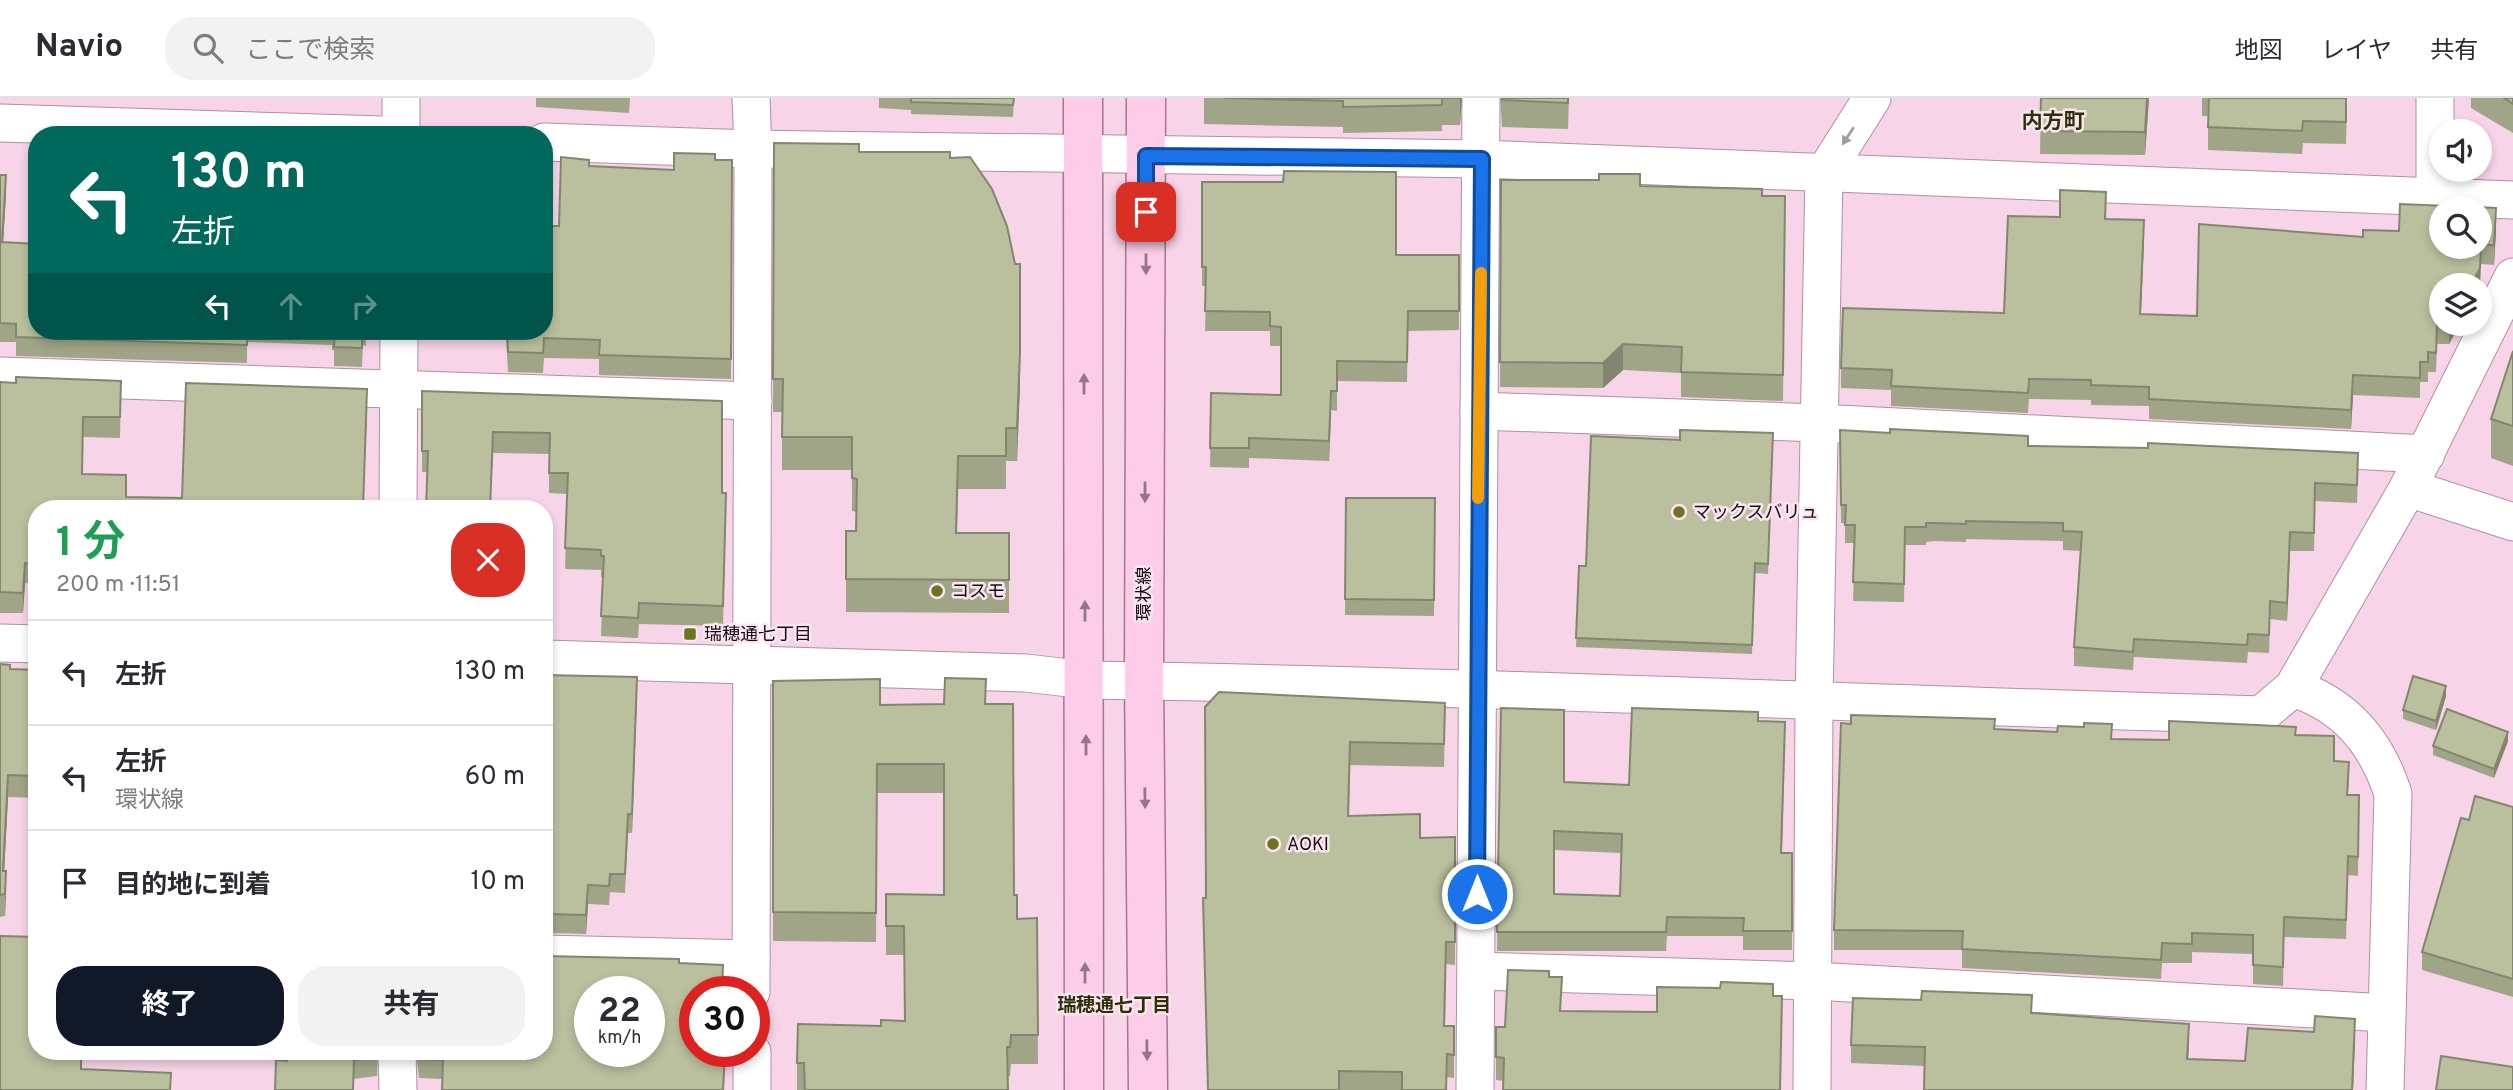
<!DOCTYPE html>
<html lang="ja">
<head>
<meta charset="utf-8">
<style>
  :root { --surface:#fff; --page:#f2f2f3; --text:#2b2b33; --muted:#7c7c81; --line:#e1e1e2; --accent:#111827 }
  body { margin:0; font-family:Overpass,"Noto Sans JP",sans-serif; background:var(--page); color:var(--text); height:100vh; display:flex; flex-direction:column; font-size:26px; white-space:nowrap }
  * { box-sizing:border-box; margin:0 }
  p { font-size:23px; color:var(--muted) }
  .icon { flex:none; width:38px; height:38px; fill:none; stroke:currentColor; stroke-width:2; stroke-linecap:round; stroke-linejoin:round }
  .map { position:relative; flex:1; overflow:hidden }
  .side { position:absolute; left:28px; top:402px; width:525px; height:560px; display:flex; flex-direction:column; background:var(--surface); border-radius:28px; box-shadow:0 4px 10px #0003 }
  .side>* { flex:none }
  .banner { position:absolute; left:28px; top:28px; width:525px; height:214px; border-radius:28px; box-shadow:0 4px 10px #0003; background:#00695c; color:#fff; overflow:hidden }
  .controls { position:absolute; left:2429px; top:21px; display:grid; gap:14px }
  .controls a { display:grid; place-items:center; width:63px; height:63px; border-radius:50%; background:var(--surface); box-shadow:0 4px 10px #0003; font-size:35px }
  .speed { position:absolute; left:574px; top:878px; display:flex; gap:14px; font-size:35px; font-weight:700; text-align:center }
  .speed>* { display:grid; place-content:center; width:91px; height:91px; border-radius:50%; background:var(--surface); box-shadow:0 4px 10px #0003; line-height:1 }
  .speed small { font-size:18px; font-weight:400 }
  .speed .limit { border:10px solid #d22; background:#fff; color:#111 }
  .pin { position:absolute; display:grid; place-items:center; width:60px; height:60px; color:#fff; margin:-30px; border-radius:14px; box-shadow:0 4px 10px #0006 }
  .me { position:absolute; width:77px; margin:-38px; rotate:0deg; stroke-linejoin:round; filter:drop-shadow(0 0 5px #0008) }
  .turn { display:flex; align-items:center; gap:24px; height:147px; padding:0 28px; font-size:32px }
  .turn .icon { width:91px; height:91px; stroke-width:2.5 }
  .turn b { display:block; font-size:49px; line-height:60px }
  .lanes { display:flex; align-items:center; height:66px; padding:0 28px; background:#0003; justify-content:center; gap:35px; direction:ltr }
  .lanes .off { opacity:.35 }
  .round { display:grid; place-items:center; flex:none; width:74px; height:74px; border-radius:28px; background:var(--page) }
  .headline { display:flex; align-items:center; justify-content:space-between; height:119px; padding:0 28px }
  h1 { font-size:42px; font-weight:700; line-height:52px; color:#1e9e55 }
  .action { display:flex; gap:14px; margin-top:auto; padding:14px 28px }
  .action a { flex:1; height:80px; border-radius:28px; background:var(--accent); color:#fff; font-size:28px; font-weight:700; line-height:80px; text-align:center }
  .action a+a { background:var(--page); color:var(--text) }
  ul { padding:0; list-style:none }
  li { display:flex; align-items:center; gap:21px; height:105px; padding:0 28px; border-top:2px solid var(--line) }
  li div { flex:1 }
  li b { display:block; font-size:26px }
  li em { font-style:normal }
  header { display:flex; align-items:center; gap:42px; box-sizing:border-box; height:98px; padding:0 35px; background:var(--surface); border-bottom:2px solid var(--line) }
  header strong { font-size:33px }
  nav { display:flex; gap:38px; margin-inline-start:auto; font-size:24px }
  .search { width:490px; height:63px; background:var(--page); display:flex; align-items:center; gap:18px; box-sizing:border-box; padding:0 24px; border-radius:28px; color:var(--muted); font-size:26px }
  .map>svg:first-child { display:block }
</style>
</head>
<body>
<header>
<strong>Navio</strong>
<div class="search"><svg class="icon" aria-label="search" viewBox="0 0 24 24"><circle cx="10" cy="10" r="6"/><path d="M15 15l6 6"/></svg>ここで検索</div>
<nav><a>地図</a><a>レイヤ</a><a>共有</a></nav>
</header>
<div class="map">
<svg width="2513" height="992" viewBox="0 0 2513 992">
  <rect width="100%" height="100%" fill="#f7d4e7"/>
  <g fill="none" stroke-linecap="round" stroke-linejoin="round">
    <defs>
      <g id="minor">
        <polyline points="401,0 401,37"/>
        <polyline points="751,0 753,51 751,894"/>
        <polyline points="2435,0 2435,101"/>
        <polyline points="0,25 383,37"/>
        <polyline points="544,44 753,51 1481,61 2513,102"/>
        <polyline points="0,278 753,303"/>
        <polyline points="1479,313 1819,325 2426,356"/>
        <polyline points="2408,390 2513,424"/>
        <polyline points="398,411 399,233"/>
        <polyline points="0,545 37,546"/>
        <path d="M544,561l482,14 60,7c392,6 783,24 1175,35l32,-27 115,-200 105,-211"/>
        <path d="M2293,590c52,17 83,53 100,106l-8,296"/>
        <polyline points="544,856 751,861"/>
        <polyline points="1477,873 1813,883 2387,915"/>
        <polyline points="397,954 398,992"/>
        <polyline points="752,954 752,992"/>
        <polyline points="1475,992 1481,0"/>
        <polyline points="1812,992 1814,604 1824,76 1872,0"/>
      </g>
      <g id="major">
        <polyline points="1083,0 1084,992"/>
        <polyline points="1146,0 1144,582 1148,992"/>
      </g>
    </defs>
    <!-- minor casing -->
    <use href="#minor" stroke="#b090a2" stroke-width="39"/>
    <!-- major casing -->
    <use href="#major" stroke="#ab7293" stroke-width="41"/>
    <!-- minor -->
    <use href="#minor" stroke="#fff" stroke-width="37"/>
    <!-- major -->
    <use href="#major" stroke="#fdcce9" stroke-width="38"/>
  </g>
  <!-- wall -->
  <g fill="#a0a588" fill-rule="evenodd">
    <polygon points="536,0 630,0 629,15 536,9"/>
    <polygon points="879,0 1014,0 1013,19 911,16 911,12 879,10"/>
    <polygon points="1204,0 1462,0 1460,27 1442,27 1442,33 1343,35 1343,29 1204,26"/>
    <polygon points="1500,0 1569,0 1568,31 1502,29"/>
    <polygon points="2041,0 2149,0 2145,57 2040,56"/>
    <polygon points="2202,0 2347,0 2346,46 2303,45 2302,56 2208,52 2208,18 2202,18"/>
    <polygon points="2471,0 2513,0 2513,35 2471,10"/>
    <polygon points="774,45 859,54 950,60 1020,287 1017,363 1006,363 1006,391 958,391 957,435 1009,435 1009,515 846,514 846,433 856,433 857,414 852,413 852,372 782,372 782,314 773,314"/>
    <polygon points="715,62 732,62 731,281 599,277 599,261 544,260 543,275 508,274 506,238 478,237 478,233 544,233 559,128 589,68 674,72"/>
    <polygon points="0,77 6,96 3,144 37,233 366,233 366,248 363,247 362,269 334,268 334,252 332,252 332,247 247,244 247,265 16,258 16,244 0,244"/>
    <polygon points="1501,82 1640,88 1762,98 1785,98 1783,303 1681,299 1681,275 1623,272 1603,290 1500,289"/>
    <polygon points="1202,84 1396,157 1459,157 1459,232 1408,233 1407,284 1337,283 1337,313 1331,312 1329,363 1249,360 1249,370 1210,369 1211,295 1281,297 1281,248 1270,248 1270,233 1205,233 1206,188 1202,188"/>
    <polygon points="2106,121 2144,142 2141,216 2197,218 2363,139 2399,133 2496,130 2494,167 2481,166 2441,226 2460,226 2449,246 2437,246 2436,274 2428,274 2428,284 2420,284 2420,300 2353,297 2351,331 2149,321 2149,308 2091,307 2091,302 2029,301 2028,315 1891,308 1891,292 1841,290 1841,270 2004,215"/>
    <polygon points="2513,253 2513,368 2491,360 2491,321"/>
    <polygon points="121,283 120,340 83,339 82,376 126,399 182,400 367,311 363,411 37,411 37,486 25,485 23,515 0,515 0,284 16,285"/>
    <polygon points="422,293 722,303 722,395 726,416 723,528 639,526 638,540 601,538 603,479 601,479 601,472 565,471 567,396 549,395 549,356 493,355 428,374 422,374"/>
    <polygon points="1840,332 2358,374 2357,405 2315,403 2314,453 2290,453 2287,523 2270,521 2269,555 2248,554 2247,565 2134,559 2133,572 2074,568 2074,549 2081,453 2063,452 2063,443 1966,441 1966,444 1934,443 1926,444 1926,447 1905,447 1904,504 1853,503 1855,445 1845,445 1845,425 1841,425"/>
    <polygon points="1773,335 1768,476 1755,475 1752,556 1576,549 1579,468 1586,468 1680,342"/>
    <polygon points="1346,400 1435,400 1434,518 1345,517"/>
    <polygon points="0,566 10,571 37,572 37,700 8,699 4,773 6,795 5,818 0,819"/>
    <polygon points="544,577 637,597 632,735 628,735 625,795 610,794 609,807 588,806 586,836 550,835 550,798 544,798"/>
    <polygon points="773,583 880,607 986,606 1017,821 1037,820 1038,966 1011,966 1010,978 1008,978 1008,992 797,992 797,965 881,928 905,923 904,857 886,857 886,796 944,797 944,695 877,695 876,844 773,843"/>
    <polygon points="1219,594 1445,627 1444,669 1350,667 1349,718 1420,740 1455,739 1455,867 1446,866 1445,928 1454,928 1454,980 1447,979 1446,992 1208,992 1203,800 1206,800"/>
    <polygon points="2446,598 2436,632 2403,621 2403,612"/>
    <path d="M1501,610l63,74 65,3 129,-64 27,20 -3,112h10v97h-49v-14h-76l-1,15h-169zM1554,752l67,3 -1,43 -66,-2z"/>
    <polygon points="1851,626 1995,631 2112,641 2169,642 2296,637 2334,663 2349,683 2348,697 2359,697 2358,778 2348,777 2346,841 2284,839 2283,888 2253,886 2253,856 2192,854 2192,865 2162,865 2161,881 1962,870 1962,852 1834,852 1834,832"/>
    <polygon points="2508,643 2494,680 2433,657 2433,648"/>
    <polygon points="2513,709 2513,899 2422,872 2422,854 2469,722"/>
    <path d="M544,858l135,3v4l44,2v27h-28v60h30l-1,38h-282v-11l-23,-1 -3,-26h128zM590,894h59v60h-59z"/>
    <polygon points="1549,879 1561,913 1657,914 1773,898 1503,983 1496,982 1496,929 1505,929"/>
    <polygon points="1921,902 2032,915 2189,945 2188,961 2245,963 2355,940 2353,992 1925,968 1851,965 1851,947"/>
    <polygon points="378,954 377,978 354,981 287,963"/>
  </g>
  <!-- shaded-wall -->
  <g fill="#82866f">
    <polygon points="1460,0 1462,0 1460,27"/>
    <polygon points="2147,0 2149,0 2145,57 2145,34"/>
    <polygon points="6,77 6,96 2,163 2,144"/>
    <polygon points="2496,110 2496,130 2494,167 2494,147"/>
    <polygon points="2144,122 2144,142 2140,236 2140,216"/>
    <polygon points="2481,147 2481,166 2480,190 2480,187 2471,187"/>
    <polygon points="1020,166 1020,287 1017,363 1017,330"/>
    <polygon points="2450,226 2460,226 2449,246 2449,227"/>
    <polygon points="1623,246 1623,272 1603,290 1603,265"/>
    <polygon points="2353,277 2353,297 2351,331 2351,312"/>
    <polygon points="367,291 367,311 363,411"/>
    <polygon points="1331,293 1331,312 1329,363 1329,343"/>
    <polygon points="493,334 493,355 490,411"/>
    <polygon points="2290,434 2290,453 2287,523 2287,505"/>
    <polygon points="25,465 25,485 23,515 23,495"/>
    <polygon points="637,579 637,597 632,735 632,716"/>
    <polygon points="2446,588 2446,598 2436,632 2436,623"/>
    <polygon points="2508,634 2508,643 2494,680 2494,671"/>
    <polygon points="8,677 8,699 3,794 3,773"/>
    <polygon points="6,773 6,795 5,818 5,796"/>
    <polygon points="588,787 588,806 586,836 586,817"/>
    <polygon points="2355,921 2355,940 2353,992 2352,992"/>
    <polygon points="2189,926 2189,945 2187,979 2187,961"/>
  </g>
  <!-- building -->
  <g fill="#bac09e" stroke="#82866f" stroke-width="2" fill-rule="evenodd">
    <polygon points="911,0 1014,0 1013,7 911,4"/>
    <polygon points="1224,0 1460,0 1442,0 1442,7 1343,9 1343,3"/>
    <polygon points="1502,0 1568,0 1568,5 1502,2"/>
    <polygon points="2041,0 2147,0 2145,34 2040,33"/>
    <polygon points="2209,0 2346,0 2346,24 2303,23 2302,33 2208,29"/>
    <polygon points="2504,0 2513,0 2513,6"/>
    <polygon points="65,35 94,37 65,37"/>
    <polygon points="774,45 859,46 859,54 950,54 950,60 970,59 992,91 1007,128 1015,166 1020,166 1020,254 1017,330 1006,330 1006,358 958,358 956,435 1009,435 1009,482 846,481 846,433 856,433 857,381 852,380 852,339 782,339 783,281 773,281"/>
    <polygon points="674,55 715,56 715,62 732,62 731,261 599,257 600,242 544,240 543,255 508,254 507,233 544,233 544,128 559,128 561,59 589,62 589,68 674,72"/>
    <polygon points="1284,73 1396,74 1396,157 1459,157 1459,213 1408,213 1407,264 1337,263 1337,293 1331,293 1329,343 1249,340 1249,350 1210,350 1211,295 1281,297 1281,229 1270,228 1270,214 1205,213 1206,169 1202,169 1202,84 1283,84"/>
    <polygon points="1599,76 1640,76 1640,88 1762,91 1762,98 1785,98 1783,277 1681,274 1682,249 1623,246 1603,265 1500,264 1501,82 1599,82"/>
    <polygon points="0,77 6,77 2,144 37,146 37,233 247,233 247,247 16,239 16,226 0,225"/>
    <path d="M2060,92l46,2 -1,27 39,1 -4,94 57,2 2,-92 164,13v-7l36,1 1,-27 96,4 -2,37h-13l-1,23 -9,17h-30v39h9l-1,1 -12,-1 -1,29 -8,-1v10h-8v16l-67,-3 -2,35 -202,-11v-12l-58,-2v-5l-62,-1 -1,14 -137,-7 1,-16 -51,-2 2,-60 161,5 4,-97 52,1zM2441,110h39v39h-39z"/>
    <polygon points="332,233 362,233 362,250 334,249 335,234"/>
    <polygon points="2513,253 2513,328 2491,321"/>
    <polygon points="16,279 121,283 120,319 83,319 82,376 126,377 126,399 182,400 186,285 367,291 363,411 37,411 37,466 25,465 23,495 0,494 0,284 16,285"/>
    <polygon points="422,293 722,303 722,395 726,395 723,508 639,505 638,520 601,518 604,458 601,458 601,452 565,450 568,375 549,375 550,335 493,334 490,411 426,411 428,353 422,353"/>
    <polygon points="1890,331 2028,338 2028,348 2148,350 2148,345 2358,355 2357,387 2315,385 2314,435 2290,434 2287,505 2270,503 2269,537 2248,536 2247,547 2134,541 2133,554 2074,549 2082,434 2063,433 2063,425 1966,423 1966,426 1934,425 1926,425 1926,429 1905,429 1904,486 1853,484 1855,427 1845,427 1846,407 1841,407 1840,332 1890,335"/>
    <polygon points="1680,332 1773,335 1768,466 1755,465 1752,547 1576,540 1579,468 1586,468 1591,338 1680,342"/>
    <polygon points="1346,400 1435,400 1434,502 1345,501"/>
    <polygon points="0,566 10,567 10,571 37,572 37,678 8,677 3,773 6,773 5,796 0,797"/>
    <polygon points="544,577 637,579 632,716 628,716 625,776 610,776 609,788 588,787 586,817 550,816 550,779 544,779"/>
    <polygon points="2413,578 2446,588 2436,623 2403,612"/>
    <polygon points="945,580 986,581 985,606 1013,606 1014,797 1017,797 1017,821 1037,820 1038,937 1011,937 1010,949 1007,949 1008,992 805,992 804,965 797,965 798,926 881,928 881,922 905,923 904,828 886,828 886,796 944,797 944,666 877,666 876,815 773,814 773,583 880,581 880,607 944,606"/>
    <polygon points="1219,594 1445,605 1444,646 1350,644 1348,718 1420,716 1420,740 1455,739 1455,844 1446,844 1444,928 1454,928 1454,957 1447,956 1446,992 1402,992 1402,974 1339,973 1339,992 1208,992 1203,800 1206,800 1205,609"/>
    <path d="M1501,610l63,2v72l65,3 3,-77 126,4v9l27,1 -4,131h11v78h-49l1,-13 -77,-1 -1,15h-169zM1554,733l68,3 -2,62 -66,-2z"/>
    <polygon points="2447,611 2508,634 2494,671 2433,648"/>
    <polygon points="1851,617 1995,621 1994,631 2057,634 2058,628 2084,629 2084,625 2112,626 2111,641 2169,642 2169,623 2296,629 2295,637 2334,638 2334,663 2349,664 2347,697 2359,697 2358,759 2348,758 2346,822 2284,819 2283,869 2253,867 2253,837 2192,835 2192,846 2162,845 2161,862 1962,851 1963,833 1834,832 1841,625 1851,626"/>
    <polygon points="2475,698 2513,709 2513,881 2422,854 2461,720 2469,722"/>
    <polygon points="0,838 37,839 37,954 81,954 81,971 171,975 170,992 0,992"/>
    <path d="M544,858l135,3v4l44,2 -1,27h-27v60h30l-2,38h-281l1,-30 -24,-1 -1,-7h126zM590,894h59v60h-59z"/>
    <polygon points="1508,872 1549,873 1549,879 1562,879 1560,913 1657,914 1657,889 1720,890 1721,884 1773,886 1773,898 1782,898 1780,992 1503,992 1504,960 1496,959 1496,929 1505,929"/>
    <polygon points="1922,893 2032,897 2031,915 2189,926 2187,961 2245,963 2248,930 2314,934 2315,918 2355,921 2352,992 1924,992 1925,949 1851,947 1853,900 1921,902"/>
    <polygon points="287,954 377,954 377,959 354,962 353,992 275,992 276,962 287,963"/>
    <polygon points="2441,958 2513,969 2513,992 2436,992"/>
  </g>
  <!-- one-way arrows -->
  <defs><path id="oneway-solid" d="M-6-.8H1V-3.2L6.5 0L1 3.2V.8H-6Z" transform="scale(1.75)"/></defs>
  <use fill="#a19d9f" href="#oneway-solid" transform="translate(1848 38) rotate(123)"/>
  <g fill="#957587">
    <use href="#oneway-solid" transform="translate(1146 166) rotate(90)"/>
    <use href="#oneway-solid" transform="translate(1084 286) rotate(-90)"/>
    <use href="#oneway-solid" transform="translate(1145 394) rotate(90)"/>
    <use href="#oneway-solid" transform="translate(1085 513) rotate(-90)"/>
    <use href="#oneway-solid" transform="translate(1086 647) rotate(-90)"/>
    <use href="#oneway-solid" transform="translate(1145 700) rotate(89)"/>
    <use href="#oneway-solid" transform="translate(1085 875) rotate(-90)"/>
    <use href="#oneway-solid" transform="translate(1147 952) rotate(89)"/>
  </g>
  <g fill="none" stroke-linecap="round" stroke-linejoin="round">
    <defs>
      <polyline id="route" points="1146,114 1146,58 1482,61 1477,796"/>
    </defs>
    <!-- route casing -->
    <use href="#route" stroke="#114b97" stroke-width="18"/>
    <!-- route -->
    <use href="#route" stroke="#1a73e8" stroke-width="12"/>
    <!-- slow -->
    <polyline stroke="#f59e0b" stroke-width="12" points="1478,400 1481,175"/>
  </g>
  <!-- markers -->
  <g fill="#6b741e" stroke="#fbe5f1" stroke-width="2.5">
    <circle cx="1679" cy="414" r="7"/>
    <circle cx="937" cy="493" r="7"/>
    <rect x="683" y="529" width="14" height="14" rx="3.5"/>
    <circle cx="1273" cy="746" r="7"/>
  </g>
  <g text-anchor="middle" stroke-width="5" stroke-linejoin="round" paint-order="stroke">
    <!-- poi labels -->
    <g font-size="18" fill="#150a10" stroke="#fbe5f1" text-anchor="start">
      <text x="1693" y="420">マックスバリュ</text>
      <text x="951" y="499">コスモ</text>
      <text x="704" y="542">瑞穂通七丁目</text>
      <text x="1287" y="752">AOKI</text>
    </g>
    <!-- street labels -->
    <g font-size="18" fill="#150a10" stroke="#fbe5f1">
      <text transform="translate(1144 496) rotate(-90)" y="6">環状線</text>
    </g>
    <!-- neighbourhood labels -->
    <g font-size="19" font-weight="bold" fill="#2c3108" stroke="#fbe5f1">
      <text x="1114" y="913">瑞穂通七丁目</text>
    </g>
    <!-- quarter labels -->
    <g font-size="21" font-weight="bold" fill="#2c3108" stroke="#fbe5f1">
      <text x="2053" y="30">内方町</text>
    </g>
  </g>
</svg>
<div class="controls">
<a><svg class="icon" aria-label="sound" viewBox="0 0 24 24"><path d="M4 9h4l5-4v14l-5-4H4zM17 9q2 3 0 6"/></svg></a>
<a><svg class="icon" aria-label="search" viewBox="0 0 24 24"><circle cx="10" cy="10" r="6"/><path d="M15 15l6 6"/></svg></a>
<a><svg class="icon" aria-label="layers" viewBox="0 0 24 24"><path d="M12 4l9 5-9 5-9-5zM3 14l9 5 9-5"/></svg></a>
</div>
<div class="speed"><div>22<small>km/h</small></div><div class="limit">30</div></div>
<div class="pin" style="left:1146px;top:114px;background:#d93025"><svg class="icon" aria-label="arrive" viewBox="0 0 24 24"><path d="M6 21V4h12l-3 4 3 4H6"/></svg></div>
<svg class="me" style="left:1477px;top:796px" viewBox="-20 -20 40 40"><circle r="17" fill="#1a73e8" stroke="#fff" stroke-width="3"/><path d="M0-11L8 9 0 5-8 9z" fill="#fff"/></svg>
<div class="banner">
<div class="turn"><svg class="icon" aria-label="left" viewBox="0 0 24 24"><path d="M17 20v-9H6M10 6l-5 5 5 5"/></svg><div><b>130 m</b>左折</div></div>
<div class="lanes"><svg class="icon" aria-label="left" viewBox="0 0 24 24"><path d="M17 20v-9H6M10 6l-5 5 5 5"/></svg><svg class="icon off" aria-label="ahead" viewBox="0 0 24 24"><path d="M12 20V5M6 11l6-6 6 6"/></svg><svg class="icon off" aria-label="right" viewBox="0 0 24 24"><path d="M7 20v-9h11M14 6l5 5-5 5"/></svg></div>
</div>
<section class="side">
<div class="headline"><div><h1>1 分</h1><p>200 m · 11:51</p></div><a class="round" style="background:#d93025;color:#fff"><svg class="icon" aria-label="close" viewBox="0 0 24 24"><path d="M6 6l12 12M18 6L6 18"/></svg></a></div>
<ul>
<li><svg class="icon" aria-label="left" viewBox="0 0 24 24"><path d="M17 20v-9H6M10 6l-5 5 5 5"/></svg><div><b>左折</b></div><em>130 m</em></li>
<li><svg class="icon" aria-label="left" viewBox="0 0 24 24"><path d="M17 20v-9H6M10 6l-5 5 5 5"/></svg><div><b>左折</b><p>環状線</p></div><em>60 m</em></li>
<li><svg class="icon" aria-label="arrive" viewBox="0 0 24 24"><path d="M6 21V4h12l-3 4 3 4H6"/></svg><div><b>目的地に到着</b></div><em>10 m</em></li>
</ul>
<div class="action"><a>終了</a><a>共有</a></div>
</section>
</div>
</body>
</html>
